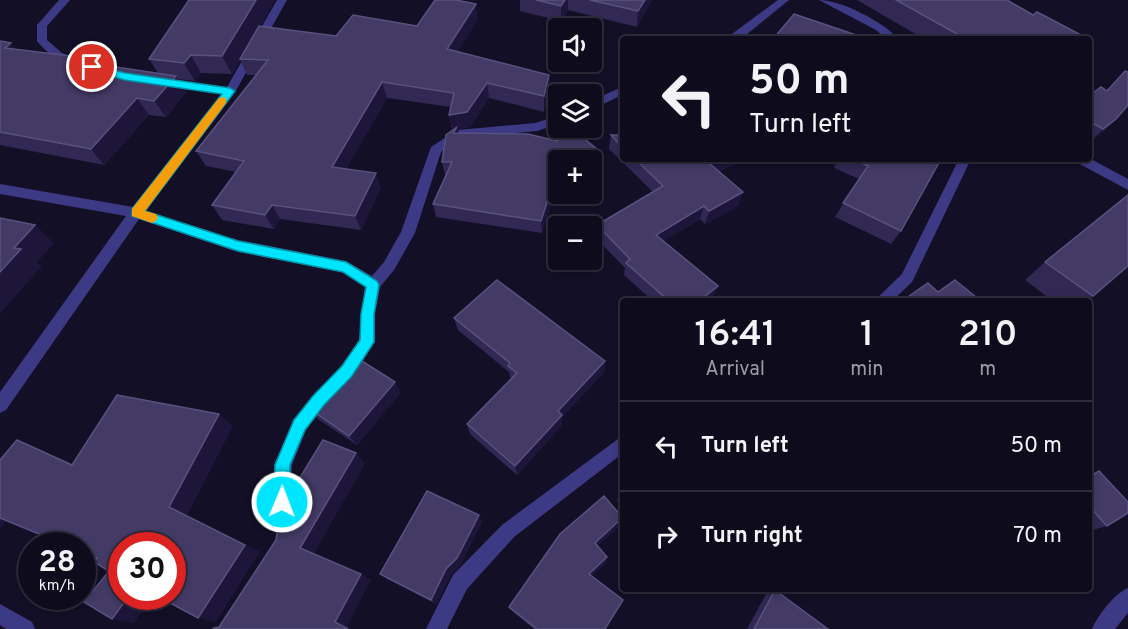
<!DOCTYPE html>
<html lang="en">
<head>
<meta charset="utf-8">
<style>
  :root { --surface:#0e0b1c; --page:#171425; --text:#f1f3f6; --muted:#9b9ba3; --line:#2e2b3b }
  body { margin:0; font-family:Overpass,sans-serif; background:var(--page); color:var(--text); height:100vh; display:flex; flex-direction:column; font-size:22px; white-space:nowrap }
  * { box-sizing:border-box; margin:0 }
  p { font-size:20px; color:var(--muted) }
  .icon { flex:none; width:33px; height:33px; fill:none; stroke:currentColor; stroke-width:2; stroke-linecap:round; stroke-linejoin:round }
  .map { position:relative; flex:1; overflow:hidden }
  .sheet { position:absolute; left:620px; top:298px; width:472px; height:294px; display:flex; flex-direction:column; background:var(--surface); border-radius:6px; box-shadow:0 3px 9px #0003,0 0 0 2px var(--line) }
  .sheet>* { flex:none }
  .hud { position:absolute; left:620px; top:36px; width:472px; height:126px; border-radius:6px; box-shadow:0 3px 9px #0003,0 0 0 2px var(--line); background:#0e0b1c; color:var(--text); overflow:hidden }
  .controls { position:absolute; left:548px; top:18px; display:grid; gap:12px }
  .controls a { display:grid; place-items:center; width:54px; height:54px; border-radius:6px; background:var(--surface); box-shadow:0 3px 9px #0003,0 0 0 2px var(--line); font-size:30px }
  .speed { position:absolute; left:18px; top:532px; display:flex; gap:12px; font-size:30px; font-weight:700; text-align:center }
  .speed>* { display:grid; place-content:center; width:78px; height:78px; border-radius:50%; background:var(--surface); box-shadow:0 3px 9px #0003,0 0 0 2px var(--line); line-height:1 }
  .speed small { font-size:15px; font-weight:400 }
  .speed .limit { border:9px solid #d22; background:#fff; color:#111 }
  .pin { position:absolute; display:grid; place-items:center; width:51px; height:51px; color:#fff; margin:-26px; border:3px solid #fff; border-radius:50%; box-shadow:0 2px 6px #0007 }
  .me { position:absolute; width:66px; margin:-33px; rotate:1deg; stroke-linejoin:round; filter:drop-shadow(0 0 4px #0008) }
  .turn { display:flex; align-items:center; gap:21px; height:126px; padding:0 30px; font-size:27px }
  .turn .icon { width:78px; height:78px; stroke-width:2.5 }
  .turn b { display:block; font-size:42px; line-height:51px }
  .eta { display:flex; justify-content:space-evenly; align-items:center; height:102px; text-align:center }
  .eta b { font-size:36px; font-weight:600; line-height:42px }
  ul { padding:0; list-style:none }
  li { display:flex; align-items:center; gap:18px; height:90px; padding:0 30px; border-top:2px solid var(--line) }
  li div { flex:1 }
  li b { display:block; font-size:22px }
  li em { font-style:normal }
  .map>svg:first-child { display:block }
</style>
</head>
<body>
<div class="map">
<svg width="1128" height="629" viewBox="0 0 1128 629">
  <rect width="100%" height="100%" fill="#130f26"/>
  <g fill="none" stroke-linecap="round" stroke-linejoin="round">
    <!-- street -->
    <g fill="#3d3a85" fill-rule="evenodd">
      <path d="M59,0h11l-23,26v14l15,13 16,7v4c-15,3 -32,-12 -41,-23v-16z"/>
      <polygon points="277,0 287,0 234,94 145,211 238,240 346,261 372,276 384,262 401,232 431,147 457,130 536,123 558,115 558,124 537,131 460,138 441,152 415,233 394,270 380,287 375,314 375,342 350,379 344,381 338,379 336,374 359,340 365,287 342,272 238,252 139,219 6,410 0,413 0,392 126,216 0,194 0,184 133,207 222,94 162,86 158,85 158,79 227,87"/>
      <polygon points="778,0 789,0 746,35 738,39 725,39"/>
      <path d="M819,0c22,0 65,22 79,39h-12l-10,-9z"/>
      <polygon points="622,87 622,95 591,110 591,101"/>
      <polygon points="1089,158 1128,179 1128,190 1076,162 1074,159"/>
      <polygon points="959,159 971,159 912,282 891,302 873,302 902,274"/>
      <polygon points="323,389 329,391 331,396 306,430 292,465 290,525 287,531 281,534 275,531 272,525 274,465 294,419 317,391"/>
      <polygon points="622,436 622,454 514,537 467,589 447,629 426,629 453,575 502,525"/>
      <path d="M1128,588v25l-13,16h-23c6,-14 22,-35 36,-41z"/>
      <polygon points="0,604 32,622 35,629 6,629 0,625"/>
    </g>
  </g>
  <!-- wall -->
  <g fill="#312854">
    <polygon points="187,0 275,0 260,26 336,36 478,19 457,52 549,75 550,90 544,112 489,98 470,127 458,129 458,133 598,150 597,164 556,188 542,233 436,217 433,204 446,175 445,175 442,162 452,130 449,115 451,107 387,98 346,169 381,187 361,230 280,219 274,229 222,220 212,205 236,172 206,166 196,151 256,75 247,75 240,60 232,74 201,73 195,81 178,79 186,92 166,117 149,115 104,165 0,145 0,41 16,49 72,56 76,61 158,73 149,59 188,1"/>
    <polygon points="520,0 652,0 637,27 568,10 561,21 520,11"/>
    <polygon points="857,0 1007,0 1033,15 1084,39 924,39"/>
    <polygon points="1089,96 1116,119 1103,132 1090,142 1089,142"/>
    <polygon points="611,135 622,135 622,159 747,159 719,171 743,192 738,206 705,224 700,219 663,241 713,298 709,302 654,302 624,275 625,268 596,238 597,225 653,192 609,149"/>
    <polygon points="838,159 941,159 901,231 891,244 835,217 859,179 834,168"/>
    <polygon points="1045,262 1093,296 1085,302 1054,302 1025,280"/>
    <polygon points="454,318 605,361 604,372 562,417 562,425 517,475 470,434 467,424 512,379 510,377 509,372 458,330"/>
    <polygon points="401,392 357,445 318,419 310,409"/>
    <polygon points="1099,471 1107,526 1089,531 1089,475"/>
    <polygon points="620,491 622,494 622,506 617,500"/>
    <polygon points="482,522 461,564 451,574 436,604 387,579 380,574"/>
    <polygon points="621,525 597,546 607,557 606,563 591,576 605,629 534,629 512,611 509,607"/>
    <polygon points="775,590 828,629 747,629 766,594"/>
  </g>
  <!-- shaded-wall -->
  <g fill="#1d163a">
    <polygon points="256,0 275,0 232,74 222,56"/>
    <polygon points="565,0 568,0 568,10 561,21 561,6"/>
    <polygon points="645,0 652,0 637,27 638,11"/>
    <polygon points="476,4 478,19 449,64 447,49"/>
    <polygon points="11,43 24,59 5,48"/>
    <polygon points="191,55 201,73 195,81 184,63"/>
    <polygon points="549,75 550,90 544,112 544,96"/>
    <polygon points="176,76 186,92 166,117 154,101"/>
    <polygon points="382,82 387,98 339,182 332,167"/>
    <polygon points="487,83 489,98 470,127 458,129 460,141 456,147 449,115"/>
    <polygon points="137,98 149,115 104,165 91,149"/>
    <polygon points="1116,119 1103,132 1090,142 1103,129"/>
    <polygon points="598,150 597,164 591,167 591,160 580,160"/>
    <polygon points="718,159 747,159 706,176 709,163"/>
    <polygon points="376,173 381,187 361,230 355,216"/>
    <polygon points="558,174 558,187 556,188 542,233 541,221 556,175"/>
    <polygon points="743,192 738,206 705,224 709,211"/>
    <polygon points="272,205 280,219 274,229 265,215"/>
    <polygon points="704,206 700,219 653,247 656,235"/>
    <polygon points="35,225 54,243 37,262 42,266 0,314 0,272 14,248"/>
    <polygon points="718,286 713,298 709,302 698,302"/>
    <polygon points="605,361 604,372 562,417 562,425 517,475 515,466 558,411"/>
    <polygon points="395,382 401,392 357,445 349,436"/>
    <polygon points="219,414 233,426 187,516 260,552 216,622 198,618 169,507"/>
    <polygon points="356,453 365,464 313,555 300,548"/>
    <polygon points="479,515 482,522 461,564 451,574 436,604 431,600 446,569"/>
    <polygon points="0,516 7,518 0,530"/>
    <polygon points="622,518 621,525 594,549 595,543"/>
    <polygon points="607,557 606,563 588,579 589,574"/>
    <polygon points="361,574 371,580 347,626 352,629 348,629 335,622"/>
    <polygon points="128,597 153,597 134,623 112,619"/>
  </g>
  <!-- building -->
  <g fill="#433a66" stroke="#5a527e" stroke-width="1.5">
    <polygon points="189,0 256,0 222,56 191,55 184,63 149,59"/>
    <polygon points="435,0 456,0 476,4 447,49 549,75 544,96 487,83 467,112 449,115 454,93 382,82 332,167 376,173 355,216 272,205 265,215 212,205 244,161 196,151 268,60 240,59 259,26 336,36 353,15 417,26"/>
    <polygon points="536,0 565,0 561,6"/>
    <polygon points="590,0 645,0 638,11"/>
    <polygon points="896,0 1007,0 1033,15 1037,12 1085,37 1082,39 966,39"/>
    <polygon points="794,14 868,39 773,39"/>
    <polygon points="0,41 11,43 5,48 72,56 69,60 176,76 154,101 137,98 91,149 0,132"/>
    <polygon points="1125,71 1128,72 1128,105 1116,119 1103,129 1089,121 1089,96 1101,87 1107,91"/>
    <polygon points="457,127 453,133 528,134 557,141 568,134 580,135 598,150 580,160 558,160 558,174 556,175 541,221 433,204 452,162 442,162 446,135"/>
    <polygon points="611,135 622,135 622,147"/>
    <polygon points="635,159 718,159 709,163 743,192 709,211 704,206 656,235 718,286 698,302 670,302 626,263 630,259 597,225 663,186"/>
    <polygon points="854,159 941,159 901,231 843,203 868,166"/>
    <polygon points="1128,195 1128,266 1093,296 1045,262"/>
    <polygon points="0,218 35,225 14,248 21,249 0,272"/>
    <polygon points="497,280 605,361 558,411 562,415 515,466 467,424 517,373 508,366 510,363 454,318"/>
    <polygon points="955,280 982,302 902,301 928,283 938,292"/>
    <polygon points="354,356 395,382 349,436 310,409"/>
    <polygon points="117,395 219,414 169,507 245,545 198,618 159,597 172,597 172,546 122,546 122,597 128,597 112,619 84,602 109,571 94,562 97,558 82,552 82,546 68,546 0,518 0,460 17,440 72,465"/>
    <polygon points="323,440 356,453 300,548 361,574 335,622 348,629 213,629 214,628 219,627 276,540 280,510"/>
    <polygon points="1099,471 1128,502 1128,513 1107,526 1089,506 1089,477"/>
    <polygon points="427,491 479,515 457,558 446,569 431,600 380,574"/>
    <polygon points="604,496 622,517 622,518 595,543 607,557 589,574 623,600 605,629 537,629 509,607 560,534"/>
    <polygon points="775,590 828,629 754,629"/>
  </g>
  <!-- route -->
  <polygon fill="#00e5ff" stroke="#0095a6" stroke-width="1.5" points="92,64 125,73 230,88 235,91 145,211 238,241 346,262 377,281 379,285 374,314 374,342 352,376 324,405 305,430 290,465 290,502 287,508 282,510 276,508 274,502 275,465 294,420 313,396 342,366 360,340 361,314 366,287 343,272 238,251 132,216 132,209 222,94 125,80 88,70 88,65"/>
  <!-- slow -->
  <polygon fill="#f59e0b" points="223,97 226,98 226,103 145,211 156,214 158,218 156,221 152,223 132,216 132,209 219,98"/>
</svg>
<div class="controls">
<a><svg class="icon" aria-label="sound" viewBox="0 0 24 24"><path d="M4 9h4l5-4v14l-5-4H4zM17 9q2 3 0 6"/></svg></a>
<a><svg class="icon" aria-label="layers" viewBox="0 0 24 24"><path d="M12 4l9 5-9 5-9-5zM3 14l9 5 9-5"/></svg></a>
<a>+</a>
<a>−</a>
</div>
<div class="speed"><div>28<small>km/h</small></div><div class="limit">30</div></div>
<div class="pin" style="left:92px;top:67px;background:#d93025"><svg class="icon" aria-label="arrive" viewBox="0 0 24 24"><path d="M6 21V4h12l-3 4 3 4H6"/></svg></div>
<svg class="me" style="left:282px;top:502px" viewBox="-20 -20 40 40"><circle r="17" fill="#00e5ff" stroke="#fff" stroke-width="3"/><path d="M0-11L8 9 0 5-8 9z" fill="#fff"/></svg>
<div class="hud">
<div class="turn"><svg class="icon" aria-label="left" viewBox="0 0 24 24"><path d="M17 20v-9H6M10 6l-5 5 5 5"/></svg><div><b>50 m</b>Turn left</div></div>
</div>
<section class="sheet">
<div class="eta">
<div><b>16:41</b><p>Arrival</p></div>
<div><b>1</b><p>min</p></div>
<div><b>210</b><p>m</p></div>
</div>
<ul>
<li><svg class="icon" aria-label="left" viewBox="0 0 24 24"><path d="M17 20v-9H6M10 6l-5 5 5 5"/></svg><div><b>Turn left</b></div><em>50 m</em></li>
<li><svg class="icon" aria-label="right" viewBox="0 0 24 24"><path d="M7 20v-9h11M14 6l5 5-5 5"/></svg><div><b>Turn right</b></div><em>70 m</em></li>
</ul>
</section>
</div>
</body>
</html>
